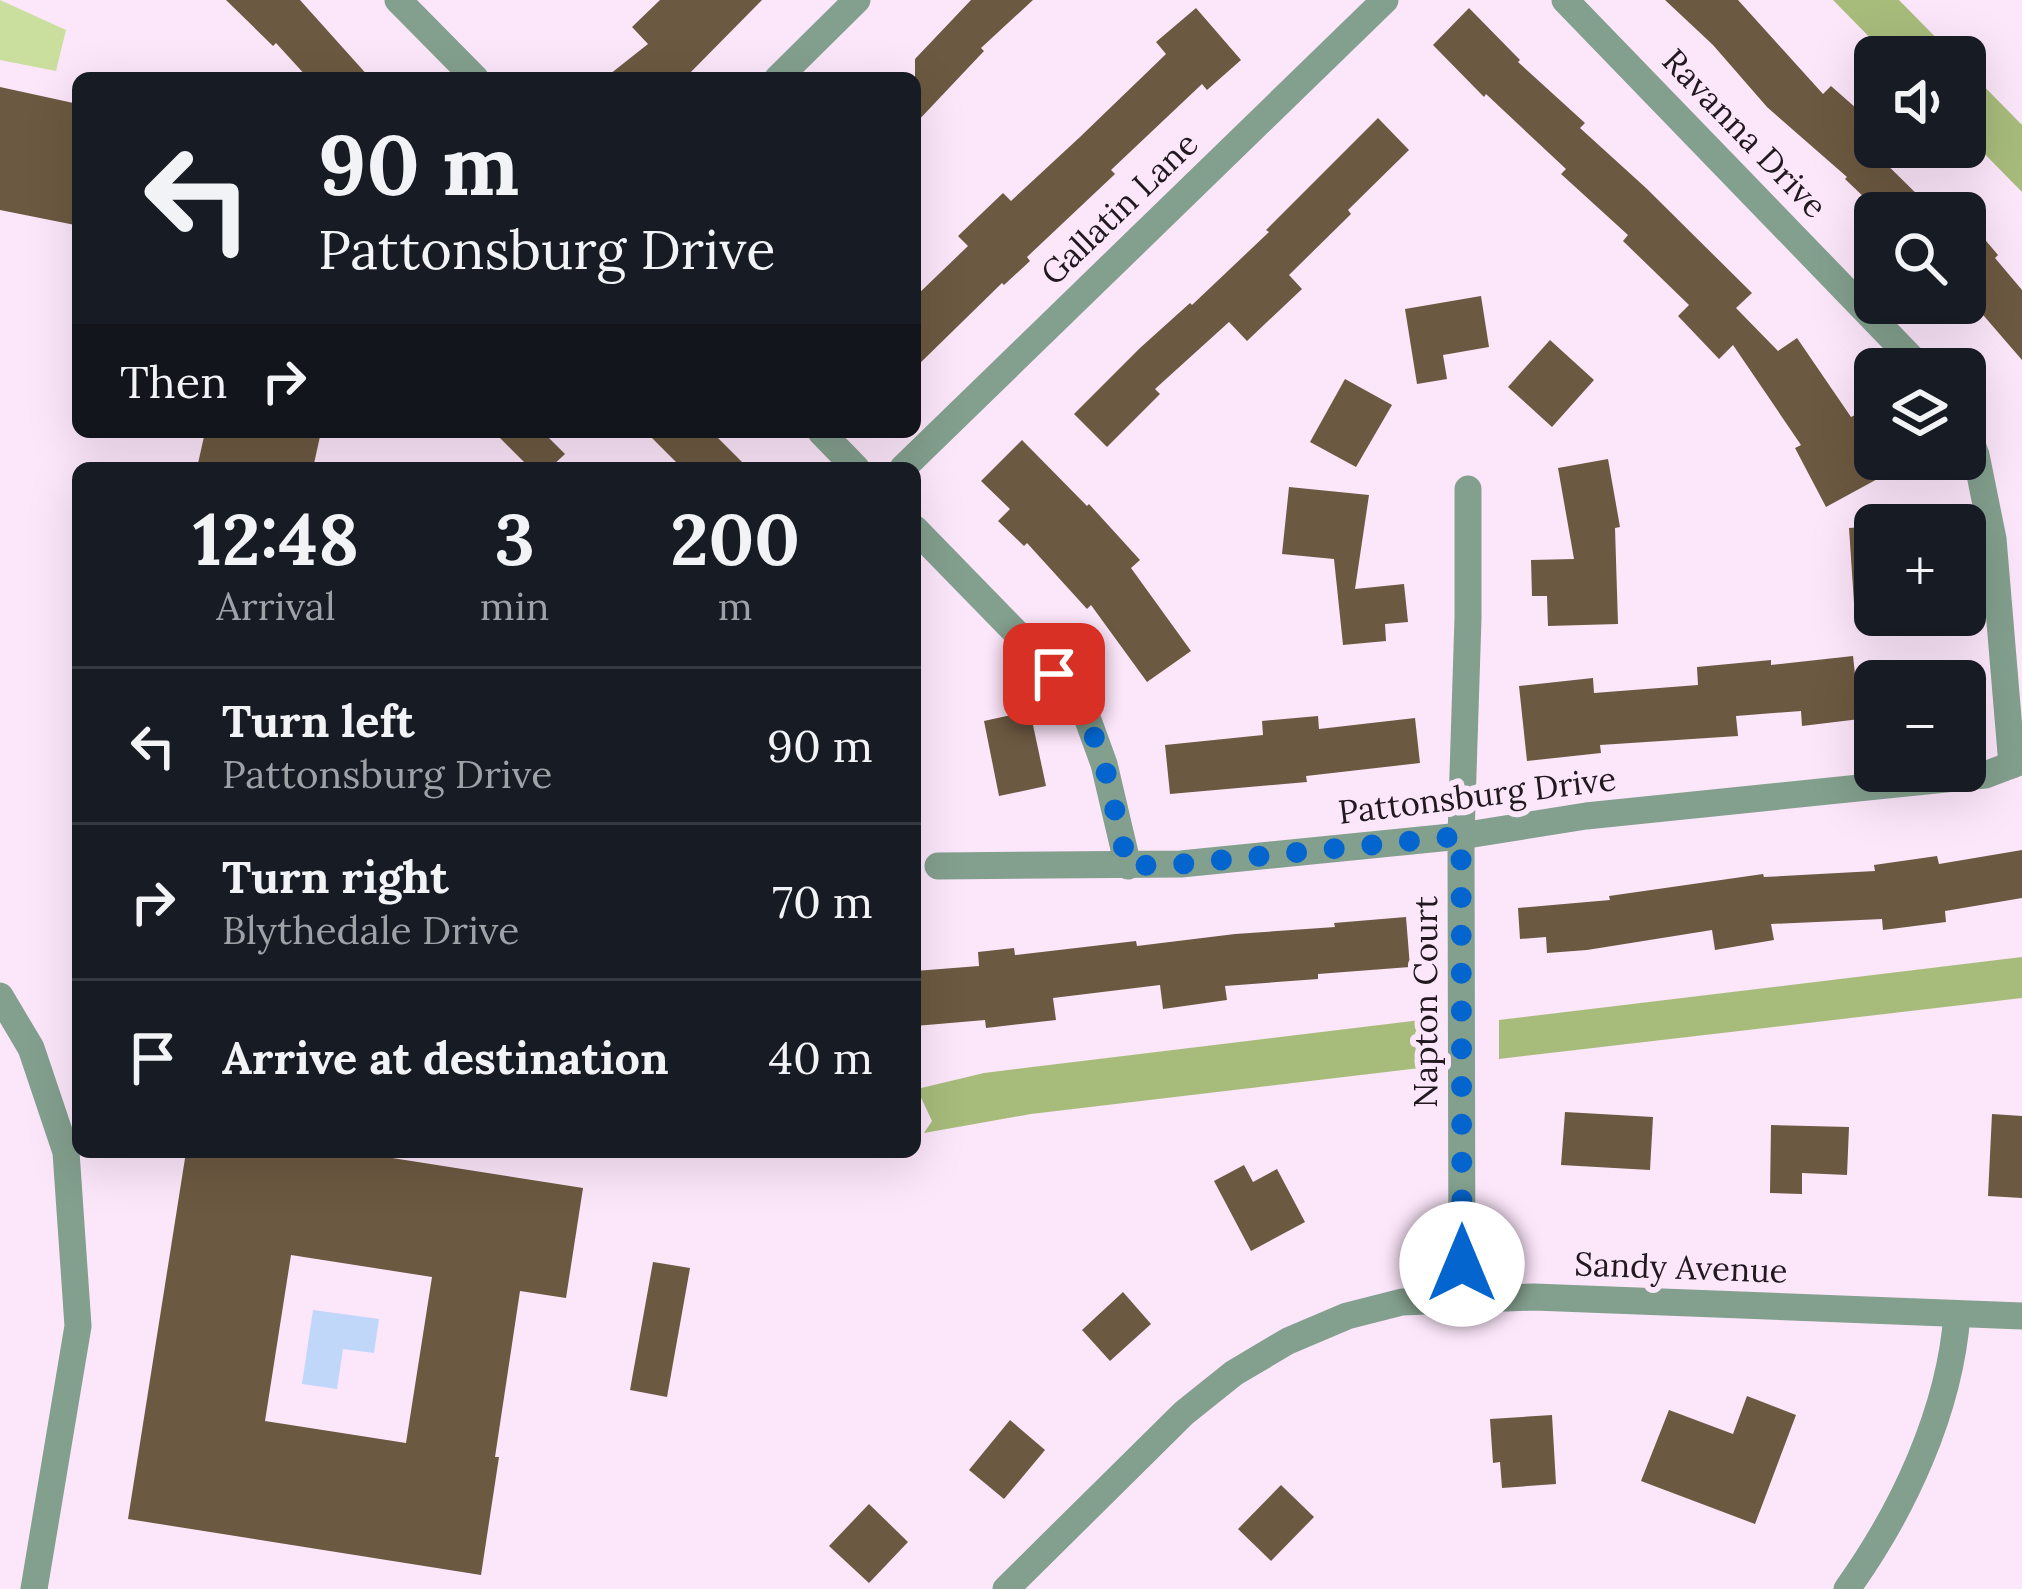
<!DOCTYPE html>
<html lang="en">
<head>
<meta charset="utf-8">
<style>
  :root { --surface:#171b24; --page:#242831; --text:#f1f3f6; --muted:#9ea1a6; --line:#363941 }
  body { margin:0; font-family:Lora,serif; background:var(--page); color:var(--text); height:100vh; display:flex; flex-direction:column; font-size:45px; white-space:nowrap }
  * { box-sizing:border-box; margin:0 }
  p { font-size:39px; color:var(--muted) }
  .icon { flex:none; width:66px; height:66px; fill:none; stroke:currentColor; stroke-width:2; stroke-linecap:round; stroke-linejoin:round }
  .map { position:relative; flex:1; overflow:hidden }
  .drawer { position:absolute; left:72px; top:462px; width:849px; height:696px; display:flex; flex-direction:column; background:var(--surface); border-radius:18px; box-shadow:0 12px 48px #0002 }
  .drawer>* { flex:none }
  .top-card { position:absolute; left:72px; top:72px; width:849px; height:366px; border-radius:18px; box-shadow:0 12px 48px #0002; background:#171b24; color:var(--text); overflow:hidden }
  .fabs { position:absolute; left:1854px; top:36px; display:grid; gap:24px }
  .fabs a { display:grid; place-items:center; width:132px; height:132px; border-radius:18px; background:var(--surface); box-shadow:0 12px 48px #0002; font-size:60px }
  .pin { position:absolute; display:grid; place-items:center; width:102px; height:102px; color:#fff; margin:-51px; border-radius:24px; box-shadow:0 6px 18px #0006 }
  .me { position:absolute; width:132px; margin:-66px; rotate:0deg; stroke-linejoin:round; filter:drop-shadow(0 0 9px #0008) }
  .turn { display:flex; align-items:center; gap:42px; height:252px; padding:0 48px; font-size:54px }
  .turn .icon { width:156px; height:156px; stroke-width:2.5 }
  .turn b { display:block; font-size:84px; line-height:102px }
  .then { display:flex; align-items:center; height:114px; padding:0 48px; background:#0003; gap:24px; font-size:45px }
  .eta { display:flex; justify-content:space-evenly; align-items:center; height:204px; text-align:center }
  .eta b { font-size:72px; font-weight:700; line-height:84px }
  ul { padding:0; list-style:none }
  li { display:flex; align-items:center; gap:36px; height:156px; padding:0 48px; border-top:3px solid var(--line) }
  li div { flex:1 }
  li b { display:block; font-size:45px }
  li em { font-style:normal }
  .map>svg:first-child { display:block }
</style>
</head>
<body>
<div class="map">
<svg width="2022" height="1589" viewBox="0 0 2022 1589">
  <rect width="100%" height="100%" fill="#fce6fa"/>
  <!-- green -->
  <polygon fill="#cadf9d" points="0,0 66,30 56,71 0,60"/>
  <!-- forest -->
  <g fill="#a7bc7b">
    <polygon points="1833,0 1899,0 1955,57 1889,57"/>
    <polygon points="1965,67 2022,125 2022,192 1965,134"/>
    <polygon points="2022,957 2022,998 1499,1059 1499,1020"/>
    <polygon points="1429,1019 1420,1068 1031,1114 924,1133 932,1121 917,1089 984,1073"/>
  </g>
  <!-- water -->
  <polygon fill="#c1d7fa" points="313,1310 379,1319 374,1353 343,1349 337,1389 302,1384"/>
  <!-- building -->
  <g fill="#6c5941" fill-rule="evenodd">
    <polygon points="226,0 300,0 370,78 308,78 276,43 273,46"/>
    <polygon points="660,0 762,0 685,78 605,78 648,44 632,27"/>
    <polygon points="971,0 1033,0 981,48 984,51 915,124 915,59"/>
    <polygon points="1665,0 1738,0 1823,94 1831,86 1873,123 1860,138 1936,213 1855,213 1867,200 1845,179 1847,177 1767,107 1713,45"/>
    <polygon points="1196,8 1241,60 1207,90 1202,84 1111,170 1115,174 1027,257 1030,261 1004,285 1002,283 915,368 915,297 968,246 958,236 1003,193 1011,201 1080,137 1166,54 1156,42"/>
    <polygon points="1469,8 1520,60 1518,62 1585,123 1580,128 1646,188 1752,293 1736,308 1778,351 1797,338 1851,417 1863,411 1875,433 1875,439 1864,445 1881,477 1826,507 1795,448 1801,445 1733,345 1719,359 1678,316 1689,305 1623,241 1628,235 1561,174 1566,169 1486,94 1484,97 1433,45"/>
    <polygon points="0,87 78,104 78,209 75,225 0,210"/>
    <polygon points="1378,118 1409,150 1348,210 1351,214 1289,275 1302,289 1247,341 1229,322 1155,389 1160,394 1107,447 1074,414 1140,348 1190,303 1192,305 1269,232 1266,230"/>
    <polygon points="1965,216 1998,255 1995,258 2022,290 2022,360 1965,294"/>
    <polygon points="1481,296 1489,347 1443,355 1447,379 1417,384 1405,309"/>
    <polygon points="1550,340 1594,380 1552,427 1508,387"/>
    <polygon points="1345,379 1392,405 1356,467 1310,442"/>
    <polygon points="205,432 321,432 313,468 197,468"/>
    <polygon points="494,432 543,432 565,454 550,468 530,468"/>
    <polygon points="646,432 712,432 748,468 682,468"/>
    <polygon points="1022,440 1087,506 1089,504 1140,560 1131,568 1191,651 1147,682 1091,605 1087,609 1027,543 1024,546 998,521 1010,509 981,481"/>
    <polygon points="1608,459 1620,527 1615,528 1618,624 1548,626 1547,596 1532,596 1531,560 1574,559 1558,468"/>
    <polygon points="1289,487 1369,495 1355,589 1404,584 1408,622 1385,624 1386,641 1343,645 1334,559 1282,554"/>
    <polygon points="1875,526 1875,618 1855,618 1849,528"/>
    <polygon points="1853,656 1860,719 1802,726 1801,711 1736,716 1738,736 1600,745 1601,753 1527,761 1519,686 1593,678 1594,693 1698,685 1697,667 1771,660 1771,665"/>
    <polygon points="1030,711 1046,786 999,796 984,721"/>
    <polygon points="1318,716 1319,729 1415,718 1420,763 1306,776 1307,782 1170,794 1165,745 1263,735 1262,721"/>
    <polygon points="2022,850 2022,898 1945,911 1946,922 1883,930 1882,919 1771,924 1774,940 1715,950 1712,930 1587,950 1547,953 1546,937 1520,939 1518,908 1610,900 1609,896 1763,874 1764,877 1875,871 1874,865 1937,856 1939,864"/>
    <polygon points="1406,917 1410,967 1318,974 1318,979 1225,986 1227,1000 1163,1009 1160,985 1053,998 1056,1020 986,1028 985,1020 915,1026 915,971 979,966 978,952 1014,948 1015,955 1136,941 1137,946 1235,934 1335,927 1334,923"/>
    <polygon points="1565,1112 1653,1117 1650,1170 1561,1165"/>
    <polygon points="1992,1114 2022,1116 2022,1198 1988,1196"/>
    <polygon points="1771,1125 1849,1127 1847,1175 1802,1173 1802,1194 1770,1193"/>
    <path d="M186,1152h168l229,36 -17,110 -46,-7 -25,166h4l-18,118 -353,-56zM291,1255l141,22 -26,166 -141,-22z"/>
    <polygon points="1244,1165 1253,1182 1277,1169 1305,1222 1251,1251 1214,1181"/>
    <polygon points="653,1262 690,1268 667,1397 630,1390"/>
    <polygon points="1123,1292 1151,1324 1110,1361 1082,1330"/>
    <polygon points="1747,1396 1796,1415 1755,1524 1641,1481 1669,1410 1733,1434"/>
    <polygon points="1552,1415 1556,1484 1502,1488 1500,1462 1493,1463 1490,1419"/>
    <polygon points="1010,1420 1045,1450 1004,1499 969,1470"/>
    <polygon points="1281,1485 1314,1517 1271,1561 1238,1529"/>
    <polygon points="869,1504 908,1542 869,1583 829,1546"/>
  </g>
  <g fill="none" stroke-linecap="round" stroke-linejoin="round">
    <!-- street -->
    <g stroke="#839f8d" stroke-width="27">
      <polyline points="398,0 475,78"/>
      <polyline points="1565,0 1922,369"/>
      <polyline points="778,78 857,0"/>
      <polyline points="1965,427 1976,455 1993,539 2012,765"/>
      <polyline points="821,432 856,468"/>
      <polyline points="903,468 1385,0"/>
      <polyline points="915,529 1034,651 1074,698 1088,720 1104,764 1128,866"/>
      <polyline points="938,866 1181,864 1461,836 1586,816 1985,775 2022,761"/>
      <polyline points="0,996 31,1048 66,1152 78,1326 34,1589"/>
      <polyline points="1462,1300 1461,836 1468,618 1468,489"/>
      <polyline points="1006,1589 1184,1413 1234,1373 1288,1341 1347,1316 1402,1302 1534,1297 2022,1316"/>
      <path d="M1847,1589c56,-78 103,-178 110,-275"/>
    </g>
  </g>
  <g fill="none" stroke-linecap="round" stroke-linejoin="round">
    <!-- route -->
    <polyline stroke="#0565ce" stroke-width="21" stroke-dasharray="0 37.8" points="1054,674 1088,720 1104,764 1128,866 1181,864 1461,836 1462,1264"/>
  </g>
  <g text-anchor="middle" stroke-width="12" stroke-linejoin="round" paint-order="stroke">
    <!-- street labels -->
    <g font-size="33" fill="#211820" stroke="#fce6fa">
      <text transform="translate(1745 133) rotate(46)" y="12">Ravanna Drive</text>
      <text transform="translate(1119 208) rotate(-44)" y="12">Gallatin Lane</text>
      <text transform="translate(1477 795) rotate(-7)" y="12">Pattonsburg Drive</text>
      <text transform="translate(1425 1002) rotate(-90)" y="12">Napton Court</text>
      <text transform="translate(1681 1267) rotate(2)" y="12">Sandy Avenue</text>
    </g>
  </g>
</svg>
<div class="fabs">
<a><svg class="icon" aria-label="sound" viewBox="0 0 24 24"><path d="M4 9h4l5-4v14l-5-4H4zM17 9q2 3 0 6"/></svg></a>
<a><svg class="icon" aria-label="search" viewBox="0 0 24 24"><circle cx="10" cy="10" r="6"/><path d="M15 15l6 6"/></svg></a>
<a><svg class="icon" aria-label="layers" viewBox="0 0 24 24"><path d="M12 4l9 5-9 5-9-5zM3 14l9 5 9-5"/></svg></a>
<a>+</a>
<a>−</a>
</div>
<div class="pin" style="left:1054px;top:674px;background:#d93025"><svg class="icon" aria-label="arrive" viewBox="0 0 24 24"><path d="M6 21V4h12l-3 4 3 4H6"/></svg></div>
<svg class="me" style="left:1462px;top:1264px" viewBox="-20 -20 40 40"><circle r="19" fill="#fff"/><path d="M0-13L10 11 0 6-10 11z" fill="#0565ce"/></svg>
<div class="top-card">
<div class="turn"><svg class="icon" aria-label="left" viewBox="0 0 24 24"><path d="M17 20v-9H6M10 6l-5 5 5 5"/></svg><div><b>90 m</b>Pattonsburg Drive</div></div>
<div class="then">Then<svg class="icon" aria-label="right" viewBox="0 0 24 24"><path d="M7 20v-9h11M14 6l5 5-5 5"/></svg></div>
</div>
<section class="drawer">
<div class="eta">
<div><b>12:48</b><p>Arrival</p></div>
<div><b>3</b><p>min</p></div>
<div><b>200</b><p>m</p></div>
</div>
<ul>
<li><svg class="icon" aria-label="left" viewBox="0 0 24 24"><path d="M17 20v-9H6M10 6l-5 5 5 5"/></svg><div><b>Turn left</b><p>Pattonsburg Drive</p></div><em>90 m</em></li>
<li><svg class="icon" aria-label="right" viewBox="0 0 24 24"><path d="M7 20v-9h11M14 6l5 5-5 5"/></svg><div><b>Turn right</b><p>Blythedale Drive</p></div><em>70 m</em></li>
<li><svg class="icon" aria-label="arrive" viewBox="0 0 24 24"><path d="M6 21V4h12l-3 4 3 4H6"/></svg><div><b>Arrive at destination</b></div><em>40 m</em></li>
</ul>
</section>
</div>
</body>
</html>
